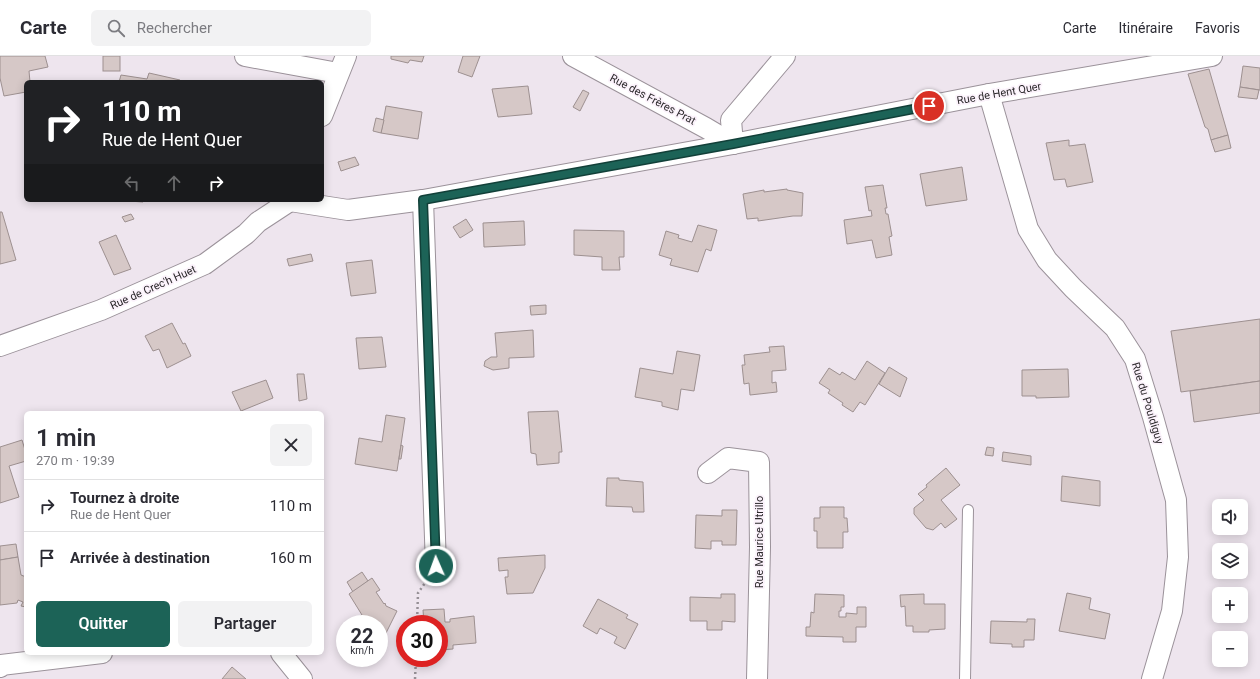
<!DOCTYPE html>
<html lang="fr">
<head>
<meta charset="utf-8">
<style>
  :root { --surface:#fff; --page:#f2f2f3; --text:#2b2b33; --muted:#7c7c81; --line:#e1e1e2; --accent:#1c6357 }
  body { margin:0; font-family:Roboto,sans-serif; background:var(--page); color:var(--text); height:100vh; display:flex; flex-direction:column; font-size:15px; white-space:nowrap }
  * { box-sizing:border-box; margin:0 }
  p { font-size:13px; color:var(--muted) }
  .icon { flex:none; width:22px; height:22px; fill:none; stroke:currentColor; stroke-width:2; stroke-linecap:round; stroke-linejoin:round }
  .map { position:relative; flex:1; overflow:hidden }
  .panel { position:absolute; left:24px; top:355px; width:300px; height:244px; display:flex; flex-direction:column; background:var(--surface); border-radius:6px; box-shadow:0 2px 10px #0003 }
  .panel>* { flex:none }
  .top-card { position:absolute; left:24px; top:24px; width:300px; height:122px; border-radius:6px; box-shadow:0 2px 10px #0003; background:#202124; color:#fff; overflow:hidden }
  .fabs { position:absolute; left:1212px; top:443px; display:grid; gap:8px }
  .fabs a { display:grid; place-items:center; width:36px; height:36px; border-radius:6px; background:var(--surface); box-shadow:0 2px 10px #0003; font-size:20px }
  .speed { position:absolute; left:336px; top:559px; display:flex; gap:8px; font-size:20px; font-weight:700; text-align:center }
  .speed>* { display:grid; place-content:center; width:52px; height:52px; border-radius:50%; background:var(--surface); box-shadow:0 2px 10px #0003; line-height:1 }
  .speed small { font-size:10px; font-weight:400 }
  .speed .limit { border:6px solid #d22; background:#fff; color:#111 }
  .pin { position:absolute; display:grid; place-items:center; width:34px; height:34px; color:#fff; margin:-17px; border:2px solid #fff; border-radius:50%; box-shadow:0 1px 4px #0007 }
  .me { position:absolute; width:44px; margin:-22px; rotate:358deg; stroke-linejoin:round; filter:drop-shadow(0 0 3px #0008) }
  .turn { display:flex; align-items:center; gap:14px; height:84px; padding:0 12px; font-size:18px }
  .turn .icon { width:52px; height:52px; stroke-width:2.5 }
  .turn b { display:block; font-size:28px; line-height:34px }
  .lanes { display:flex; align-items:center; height:38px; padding:0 12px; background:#0003; justify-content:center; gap:20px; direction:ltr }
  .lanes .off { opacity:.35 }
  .round { display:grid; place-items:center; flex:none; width:42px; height:42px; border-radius:6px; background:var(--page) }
  .head { display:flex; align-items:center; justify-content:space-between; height:68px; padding:0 12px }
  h1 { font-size:24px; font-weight:600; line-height:30px }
  .button { display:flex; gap:8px; margin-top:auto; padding:8px 12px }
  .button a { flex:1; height:46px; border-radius:6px; background:var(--accent); color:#fff; font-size:16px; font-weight:600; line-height:46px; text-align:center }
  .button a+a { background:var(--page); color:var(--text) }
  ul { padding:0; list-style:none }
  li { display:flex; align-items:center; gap:12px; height:52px; padding:0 12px; border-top:1px solid var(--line) }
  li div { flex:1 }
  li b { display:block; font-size:15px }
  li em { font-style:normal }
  header { display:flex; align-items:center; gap:24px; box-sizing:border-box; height:56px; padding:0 20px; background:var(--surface); border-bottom:1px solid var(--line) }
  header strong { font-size:19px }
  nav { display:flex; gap:22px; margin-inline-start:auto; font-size:14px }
  .search { width:280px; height:36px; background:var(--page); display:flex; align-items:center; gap:10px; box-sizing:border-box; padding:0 14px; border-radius:6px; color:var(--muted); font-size:15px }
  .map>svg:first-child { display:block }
</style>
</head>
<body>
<header>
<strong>Carte</strong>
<div class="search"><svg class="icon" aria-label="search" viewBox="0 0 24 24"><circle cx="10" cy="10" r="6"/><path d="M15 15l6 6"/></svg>Rechercher</div>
<nav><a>Carte</a><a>Itinéraire</a><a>Favoris</a></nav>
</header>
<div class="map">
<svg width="1260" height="623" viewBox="0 0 1260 623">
  <rect width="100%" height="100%" fill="#eee5ee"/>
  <!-- building -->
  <g fill="#d6c8c7" stroke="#9d9090">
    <polygon points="0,0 45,0 48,11 29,15 30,26 26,26 26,36 4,40 0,22"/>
    <rect x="103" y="0" width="17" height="15"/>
    <polygon points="391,0 424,0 422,6 410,4 408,7 391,3"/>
    <polygon points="463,0 480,0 472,21 458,16"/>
    <polygon points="1243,10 1260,12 1260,34 1240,31"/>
    <polygon points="1209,13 1228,79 1211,84 1208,73 1205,71 1188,18"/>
    <polygon points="149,17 180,24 179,26 119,26 121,19 147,23"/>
    <polygon points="528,30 532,58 498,61 492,33"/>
    <polygon points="1240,31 1259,34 1257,43 1238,41"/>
    <polygon points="583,34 589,37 580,55 573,51"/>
    <polygon points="386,50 422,56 418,83 381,77"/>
    <polygon points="376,62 384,64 381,77 373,75"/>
    <polygon points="1228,79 1231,92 1215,96 1211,84"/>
    <polygon points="1069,84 1069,90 1085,88 1093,126 1067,131 1065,123 1054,124 1046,87"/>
    <polygon points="355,101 359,109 341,115 338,106"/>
    <polygon points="962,111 967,144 926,150 920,118"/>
    <polygon points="883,129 887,152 885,152 886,158 888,158 892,180 889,181 892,199 876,202 872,184 847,188 844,164 872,160 871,154 869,155 865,131"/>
    <polygon points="787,133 787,134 803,137 802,160 793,160 758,165 758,162 747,163 743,138 764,134 764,136"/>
    <polygon points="115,144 143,144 143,146"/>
    <polygon points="0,156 2,156 16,204 0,208"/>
    <polygon points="131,158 134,163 125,166 122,161"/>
    <polygon points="466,163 473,174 460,182 453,171"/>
    <polygon points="524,165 525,189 484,191 483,167"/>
    <polygon points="698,169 717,174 711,195 706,193 698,216 670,209 672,203 659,199 666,175 679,179 678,182 692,186"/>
    <polygon points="574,174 624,175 624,201 619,201 620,214 602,214 602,201 574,199"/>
    <polygon points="116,179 131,213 114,219 99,186"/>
    <polygon points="311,198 313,205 289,210 287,203"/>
    <polygon points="372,204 376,237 351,240 346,207"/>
    <polygon points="546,249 546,258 531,259 530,250"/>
    <polygon points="1260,263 1260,325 1181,336 1171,275"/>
    <polygon points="172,267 183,288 185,287 191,300 167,312 159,293 153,295 145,280"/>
    <polygon points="533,274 534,301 509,302 509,312 493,314 484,310 485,305 491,301 497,301 495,277"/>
    <polygon points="382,281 386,311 359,313 356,282"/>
    <polygon points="784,290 786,314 772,315 772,327 776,326 777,336 750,339 749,327 744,328 742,309 745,309 744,299 770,296 769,291"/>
    <polygon points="677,295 700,299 694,335 681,333 678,354 662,350 662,346 635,341 640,312 673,318"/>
    <polygon points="867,305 885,317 865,349 860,346 853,356 842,349 843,347 828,337 830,334 819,327 829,312 840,319 842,316 855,324"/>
    <polygon points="889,311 907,322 900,341 879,328"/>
    <polygon points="1068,313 1069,341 1036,342 1036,340 1022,340 1022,314"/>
    <polygon points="297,318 304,318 307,343 299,345"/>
    <polygon points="266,324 273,342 241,355 232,336"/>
    <polygon points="1260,325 1260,357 1194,366 1190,335"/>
    <polygon points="558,355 562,396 559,396 559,407 537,409 536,398 531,397 528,356"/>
    <polygon points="386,359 405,362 397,415 355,408 359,382 382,386"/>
    <polygon points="22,384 26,397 26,405 9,410 19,441 0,447 0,391"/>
    <polygon points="401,389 403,390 401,403 399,403"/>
    <polygon points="987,391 994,392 993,400 985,399"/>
    <polygon points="1003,396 1031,400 1031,409 1002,405"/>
    <polygon points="946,412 960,429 941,444 957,463 945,472 941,467 933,474 926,472 914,458 914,452 924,444 918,438 927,431 926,429"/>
    <polygon points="1062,420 1100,425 1100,450 1061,445"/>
    <polygon points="607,422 619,422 619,424 643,426 644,456 633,456 632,451 606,450"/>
    <polygon points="820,451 844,451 844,462 847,462 848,476 843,476 843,492 817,492 817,475 814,475 814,462 820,462"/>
    <polygon points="722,454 737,454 736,489 722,489 722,485 711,485 711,493 695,492 696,459 722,460"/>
    <polygon points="16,488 18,501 0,504 0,490"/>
    <polygon points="545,499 545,512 533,537 507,538 505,521 508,521 508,514 499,515 498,502"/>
    <polygon points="18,501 21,519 26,521 26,551 21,550 23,546 18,544 17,547 0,549 0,504"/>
    <polygon points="362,516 368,525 353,536 347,526"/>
    <polygon points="372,522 380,534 376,536 384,548 385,547 386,550 397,555 385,579 379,576 379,568 361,568 357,562 362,559 349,538"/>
    <polygon points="1067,537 1091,542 1089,553 1110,558 1105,583 1059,575"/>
    <polygon points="721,538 735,538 735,566 722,565 722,574 707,574 707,565 690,565 690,541 721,542"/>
    <polygon points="815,538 844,539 844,551 841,551 841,555 839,555 839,561 846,561 846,557 857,558 857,551 866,551 866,571 856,571 856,586 843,586 843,581 806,580 806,571 810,571 811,556 814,557"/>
    <polygon points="924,538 924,548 945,548 945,573 929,574 929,576 913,576 913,570 906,570 905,550 901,551 900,539"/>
    <polygon points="598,543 628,559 626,562 638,568 625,593 614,587 617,581 600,572 597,578 583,570"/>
    <polygon points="444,553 445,566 450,566 450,563 474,560 476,587 453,589 453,593 439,594 439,568 424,568 423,554"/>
    <polygon points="1027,563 1035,563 1034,584 1024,584 1024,591 1012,591 1012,588 990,587 991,565 1027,566"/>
    <polygon points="232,611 246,623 222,623"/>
  </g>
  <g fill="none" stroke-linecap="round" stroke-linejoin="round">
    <defs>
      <polyline id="service" points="965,623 968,454"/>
      <g id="minor">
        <polyline points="245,0 338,17"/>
        <polyline points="573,0 706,72 733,88"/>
        <polyline points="989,38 1028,173 1047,204 1073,232 1115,272 1135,303 1153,361 1176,444 1178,501 1172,555 1152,623"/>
        <polyline points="322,60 346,0"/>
        <polyline points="733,88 731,64 785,0"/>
        <polyline points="423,144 436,510"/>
        <polyline points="290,145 348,154 423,144 733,88 989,38 1212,0"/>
        <polyline points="0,290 101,254 205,208 246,178 258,166 290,145"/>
        <polyline points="708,417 728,402 759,406 760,491 757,623"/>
        <polyline points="281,597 302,623"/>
        <polyline points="0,611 1,609 102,597"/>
      </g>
    </defs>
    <!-- service casing -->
    <use href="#service" stroke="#9b929a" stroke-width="12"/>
    <!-- minor casing -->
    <use href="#minor" stroke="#9b929a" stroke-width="22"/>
    <!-- path -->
    <g stroke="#969096" stroke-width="2.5" stroke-dasharray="2 3" stroke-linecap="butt">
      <polyline points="417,568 418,537 425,527"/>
      <polyline points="415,623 416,602"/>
    </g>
    <!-- service -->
    <use href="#service" stroke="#fff" stroke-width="10"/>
    <!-- minor -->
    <use href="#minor" stroke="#fff" stroke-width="20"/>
  </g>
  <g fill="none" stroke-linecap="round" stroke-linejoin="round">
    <defs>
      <polyline id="route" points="436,510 423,144 733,88 929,50"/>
    </defs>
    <!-- route casing -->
    <use href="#route" stroke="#124039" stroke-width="10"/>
    <!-- route -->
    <use href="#route" stroke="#1c6357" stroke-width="7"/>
  </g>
  <g text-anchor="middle" stroke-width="3.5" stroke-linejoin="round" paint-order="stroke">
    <!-- street labels -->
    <g font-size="11" fill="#2b282b" stroke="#fbf2fb">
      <text transform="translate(999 37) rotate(-10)" y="4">Rue de Hent Quer</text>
      <text transform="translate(653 43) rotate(28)" y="4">Rue des Frères Prat</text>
      <text transform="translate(153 231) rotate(-24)" y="4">Rue de Crec'h Huet</text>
      <text transform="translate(1148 347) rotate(73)" y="4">Rue du Pouldiguy</text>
      <text transform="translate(759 486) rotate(-90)" y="4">Rue Maurice Utrillo</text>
    </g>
  </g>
</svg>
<div class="fabs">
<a><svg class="icon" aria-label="sound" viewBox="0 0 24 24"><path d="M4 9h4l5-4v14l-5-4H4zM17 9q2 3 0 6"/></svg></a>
<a><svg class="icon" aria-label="layers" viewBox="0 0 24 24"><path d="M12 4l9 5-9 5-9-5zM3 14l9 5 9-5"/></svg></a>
<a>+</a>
<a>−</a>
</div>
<div class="speed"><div>22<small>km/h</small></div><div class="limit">30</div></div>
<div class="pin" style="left:929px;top:50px;background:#d93025"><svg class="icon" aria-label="arrive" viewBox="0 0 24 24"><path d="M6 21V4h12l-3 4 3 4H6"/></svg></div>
<svg class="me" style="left:436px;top:510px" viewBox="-20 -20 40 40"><circle r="17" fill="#1c6357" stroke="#fff" stroke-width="3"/><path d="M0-11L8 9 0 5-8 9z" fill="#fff"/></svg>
<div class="top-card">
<div class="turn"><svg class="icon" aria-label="right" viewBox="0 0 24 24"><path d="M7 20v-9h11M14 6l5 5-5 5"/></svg><div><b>110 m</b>Rue de Hent Quer</div></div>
<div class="lanes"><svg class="icon off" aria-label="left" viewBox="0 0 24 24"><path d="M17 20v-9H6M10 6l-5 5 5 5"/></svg><svg class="icon off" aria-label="ahead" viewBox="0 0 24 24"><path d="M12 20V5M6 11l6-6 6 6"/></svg><svg class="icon" aria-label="right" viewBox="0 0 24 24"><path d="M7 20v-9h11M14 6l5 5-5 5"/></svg></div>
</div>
<section class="panel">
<div class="head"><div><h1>1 min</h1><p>270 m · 19:39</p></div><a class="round"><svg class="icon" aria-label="close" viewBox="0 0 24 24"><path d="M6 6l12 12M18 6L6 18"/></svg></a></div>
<ul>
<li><svg class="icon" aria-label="right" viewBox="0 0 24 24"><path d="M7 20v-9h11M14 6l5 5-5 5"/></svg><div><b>Tournez à droite</b><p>Rue de Hent Quer</p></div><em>110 m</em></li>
<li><svg class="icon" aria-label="arrive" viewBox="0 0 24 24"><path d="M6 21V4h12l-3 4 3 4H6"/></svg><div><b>Arrivée à destination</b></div><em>160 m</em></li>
</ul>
<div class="button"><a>Quitter</a><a>Partager</a></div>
</section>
</div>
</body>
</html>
